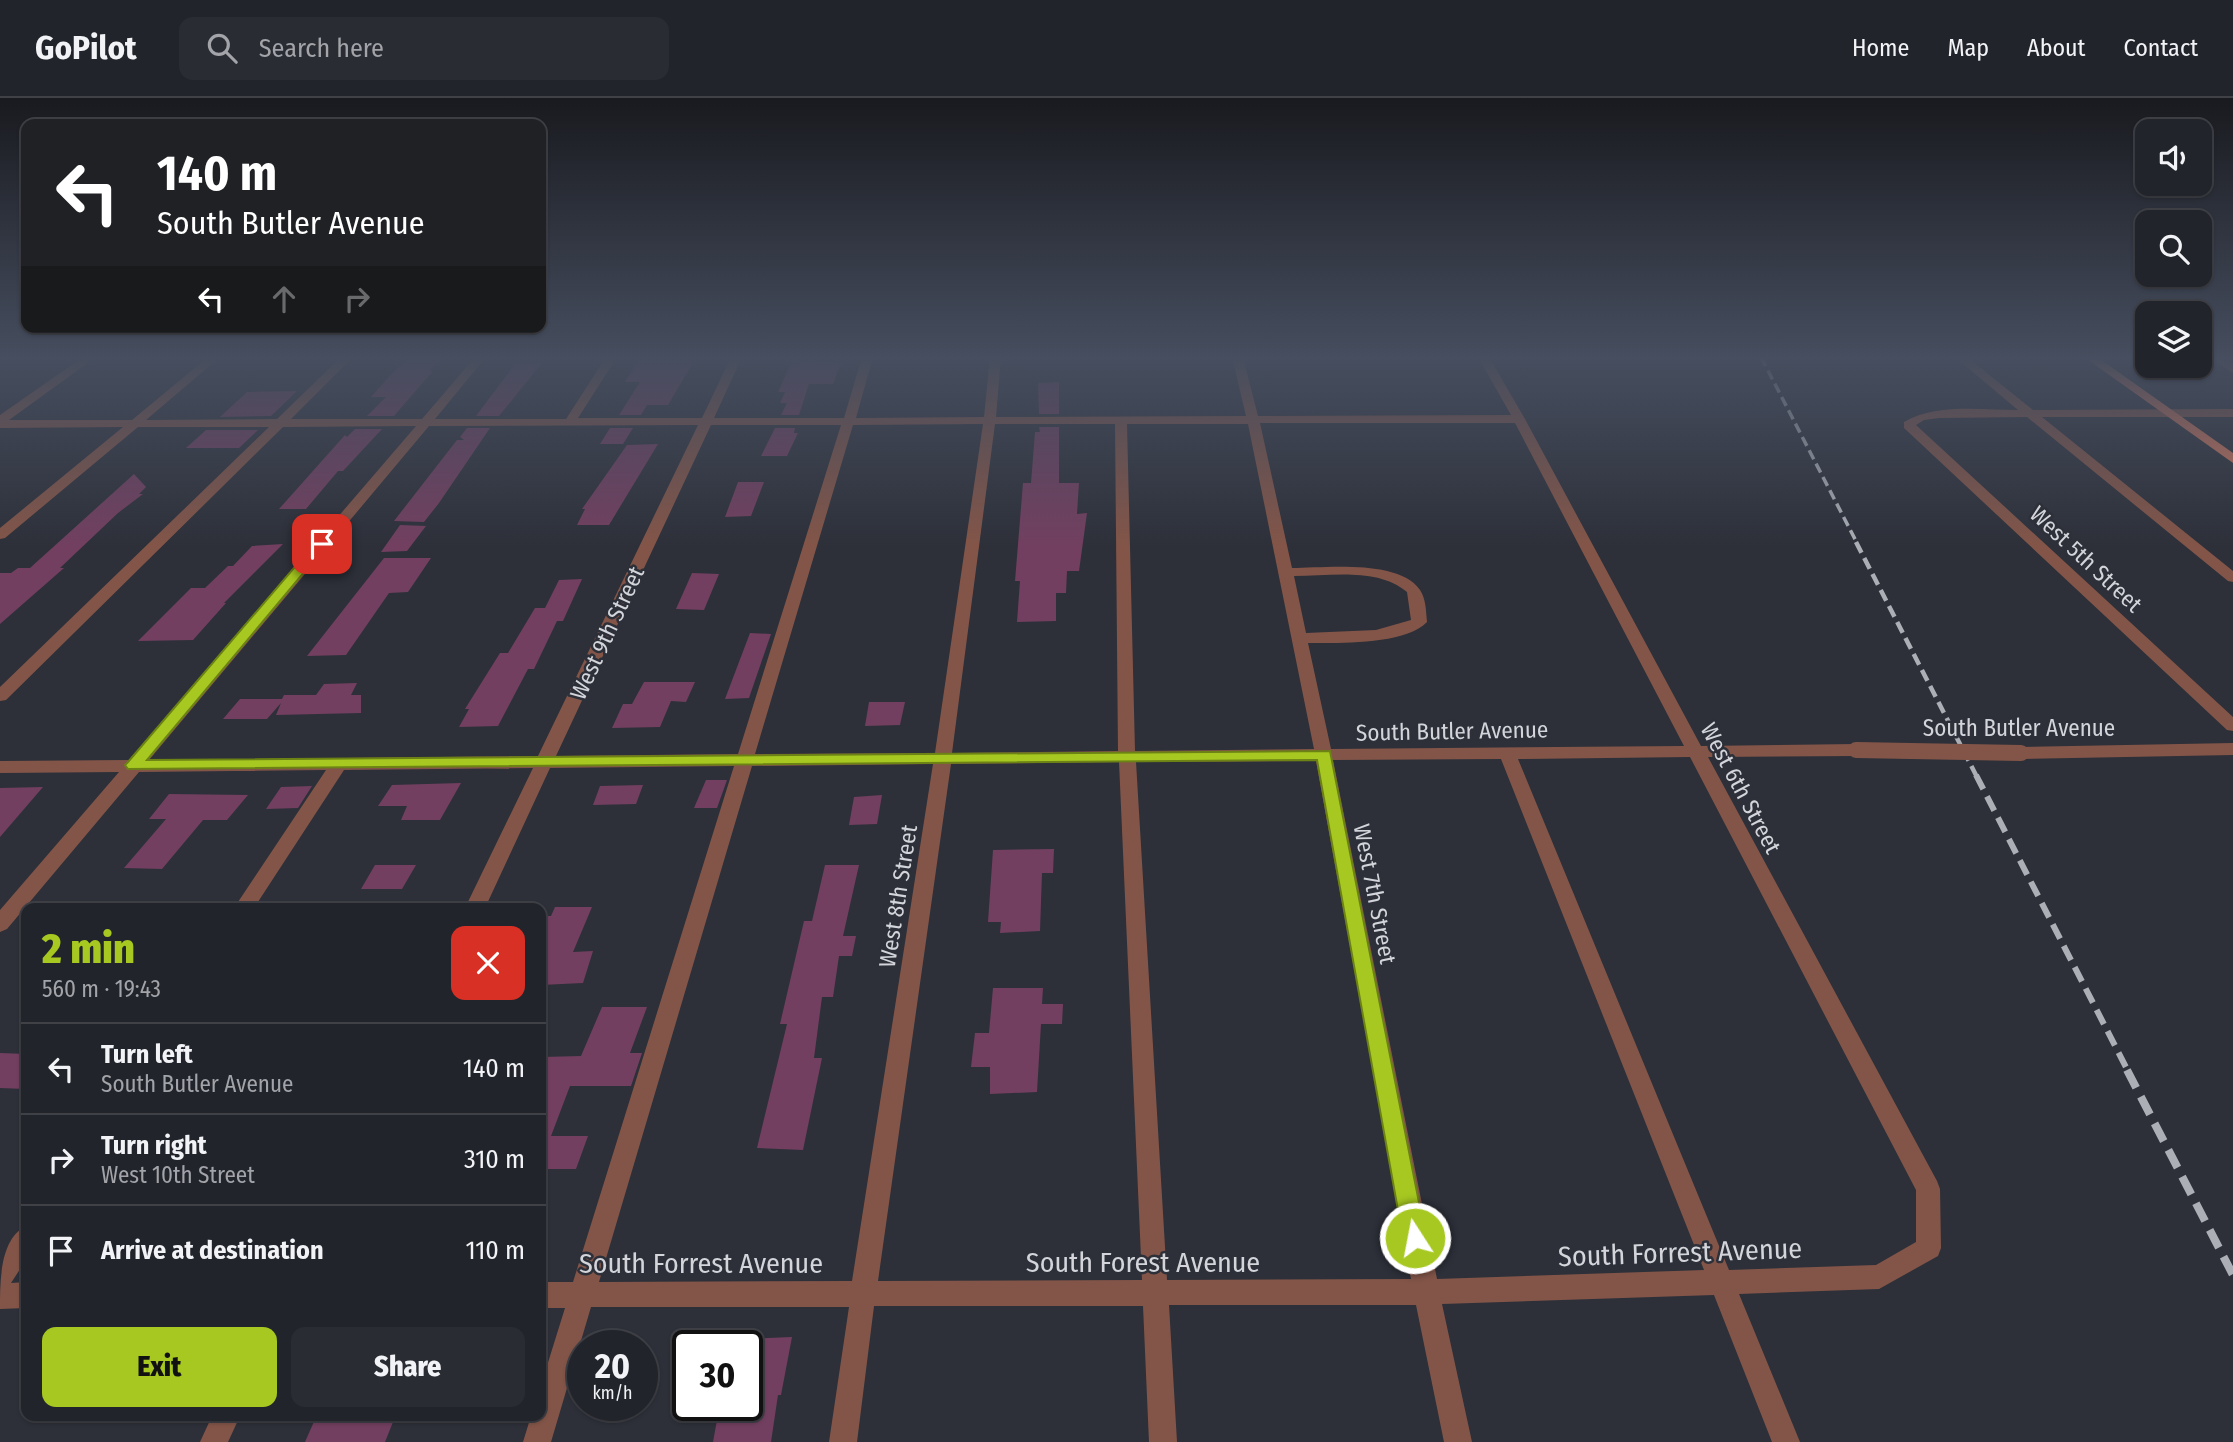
<!DOCTYPE html>
<html lang="en">
<head>
<meta charset="utf-8">
<style>
  :root { --surface:#22242b; --page:#2a2c33; --text:#f1f3f6; --muted:#a2a4a9; --line:#3f4147; --accent:#a6c820 }
  body { margin:0; font-family:"Fira Sans Condensed",sans-serif; background:var(--page); color:var(--text); height:100vh; display:flex; flex-direction:column; font-size:26px; white-space:nowrap }
  * { box-sizing:border-box; margin:0 }
  p { font-size:23px; color:var(--muted) }
  .icon { flex:none; width:38px; height:38px; fill:none; stroke:currentColor; stroke-width:2; stroke-linecap:round; stroke-linejoin:round }
  .map { position:relative; flex:1; overflow:hidden }
  .panel { position:absolute; left:21px; top:805px; width:525px; height:518px; display:flex; flex-direction:column; background:var(--surface); border-radius:14px; box-shadow:0 2px 5px #0004,0 0 0 2px var(--line) }
  .panel>* { flex:none }
  .guide { position:absolute; left:21px; top:21px; width:525px; height:214px; border-radius:14px; box-shadow:0 2px 5px #0004,0 0 0 2px var(--line); background:#202124; color:#fff; overflow:hidden }
  .tools { position:absolute; left:2135px; top:21px; display:grid; gap:14px }
  .tools a { display:grid; place-items:center; width:77px; height:77px; border-radius:14px; background:var(--surface); box-shadow:0 2px 5px #0004,0 0 0 2px var(--line); font-size:35px }
  .speed { position:absolute; left:567px; top:1232px; display:flex; gap:14px; font-size:35px; font-weight:700; text-align:center }
  .speed>* { display:grid; place-content:center; width:91px; height:91px; border-radius:50%; background:var(--surface); box-shadow:0 2px 5px #0004,0 0 0 2px var(--line); line-height:1 }
  .speed small { font-size:18px; font-weight:400 }
  .speed .limit { border:4px solid #111; border-radius:10px; background:#fff; color:#111 }
  .pin { position:absolute; display:grid; place-items:center; width:60px; height:60px; color:#fff; margin:-30px; border-radius:14px; box-shadow:0 4px 10px #0006 }
  .me { position:absolute; width:77px; margin:-38px; rotate:349deg; stroke-linejoin:round; filter:drop-shadow(0 0 5px #0008) }
  .turn { display:flex; align-items:center; gap:24px; height:147px; padding:0 21px; font-size:32px }
  .turn .icon { width:91px; height:91px; stroke-width:2.5 }
  .turn b { display:block; font-size:49px; line-height:60px }
  .lanes { display:flex; align-items:center; height:66px; padding:0 21px; background:#0003; justify-content:center; gap:35px; direction:ltr }
  .lanes .off { opacity:.35 }
  .round { display:grid; place-items:center; flex:none; width:74px; height:74px; border-radius:14px; background:var(--page) }
  .summary { display:flex; align-items:center; justify-content:space-between; height:119px; padding:0 21px }
  h1 { font-size:42px; font-weight:800; line-height:52px; color:var(--accent) }
  .primary-button { display:flex; gap:14px; margin-top:auto; padding:14px 21px }
  .primary-button a { flex:1; height:80px; border-radius:14px; background:var(--accent); color:#111; font-size:28px; font-weight:800; line-height:80px; text-align:center }
  .primary-button a+a { background:var(--page); color:var(--text) }
  ul { padding:0; list-style:none }
  li { display:flex; align-items:center; gap:21px; height:91px; padding:0 21px; border-top:2px solid var(--line) }
  li div { flex:1 }
  li b { display:block; font-size:26px }
  li em { font-style:normal }
  header { display:flex; align-items:center; gap:42px; box-sizing:border-box; height:98px; padding:0 35px; background:var(--surface); border-bottom:2px solid var(--line) }
  header strong { font-size:33px }
  nav { display:flex; gap:38px; margin-inline-start:auto; font-size:24px }
  .search { width:490px; height:63px; background:var(--page); display:flex; align-items:center; gap:18px; box-sizing:border-box; padding:0 24px; border-radius:14px; color:var(--muted); font-size:26px }
  .map>svg:first-child { display:block }
</style>
</head>
<body>
<header>
<strong>GoPilot</strong>
<div class="search"><svg class="icon" aria-label="search" viewBox="0 0 24 24"><circle cx="10" cy="10" r="6"/><path d="M15 15l6 6"/></svg>Search here</div>
<nav><a>Home</a><a>Map</a><a>About</a><a>Contact</a></nav>
</header>
<div class="map">
<svg width="2233" height="1344" viewBox="0 0 2233 1344">
  <rect width="100%" height="100%" fill="#2d3039"/>
  <!-- building -->
  <g fill="#723f60">
    <polygon points="412,259 444,259 430,272 432,274 394,318 367,318 386,299 371,299 394,273"/>
    <polygon points="638,263 694,263 668,307 647,307 641,317 619,317 640,284 625,284"/>
    <polygon points="792,263 841,265 833,286 809,286 799,317 781,317 787,305 780,305 785,294 778,294"/>
    <polygon points="542,265 499,318 476,318 515,266"/>
    <polygon points="1059,284 1059,316 1039,316 1038,285"/>
    <polygon points="297,293 271,318 220,319 247,294"/>
    <polygon points="1039,329 1059,329 1059,385 1079,385 1077,416 1087,415 1079,473 1067,473 1066,495 1056,495 1056,523 1017,524 1020,483 1015,483 1023,385 1031,385 1035,334 1040,334"/>
    <polygon points="467,330 490,330 439,405 424,424 394,423 457,342 464,342 460,339"/>
    <polygon points="610,330 633,330 623,346 600,346"/>
    <polygon points="775,330 795,330 794,335 798,335 787,358 761,358"/>
    <polygon points="355,331 382,331 343,373 338,373 306,411 279,411 345,337 347,339"/>
    <polygon points="206,332 258,332 239,350 186,350"/>
    <polygon points="658,346 609,427 577,427 585,411 582,411 627,347"/>
    <polygon points="134,376 146,389 139,396 143,396 118,415 60,470 64,470 0,526 0,475 11,475 18,470 30,470"/>
    <polygon points="738,384 764,384 751,418 725,419"/>
    <polygon points="400,427 426,428 407,453 381,454"/>
    <polygon points="283,446 224,505 226,505 193,542 138,543 191,490 205,490 228,468 233,468 252,448"/>
    <polygon points="384,460 431,460 408,494 389,495 346,557 307,558"/>
    <polygon points="692,475 719,476 704,512 676,511"/>
    <polygon points="582,481 563,523 557,523 534,571 528,571 498,628 459,629 469,611 465,611 500,555 508,555 535,510 545,510 559,482"/>
    <polygon points="750,535 771,536 749,600 725,601"/>
    <polygon points="644,584 695,584 686,604 671,603 660,629 612,630 623,606 632,606"/>
    <polygon points="357,585 351,597 361,597 361,615 276,617 281,605 267,621 223,621 240,601 282,601 284,597 316,597 324,586"/>
    <polygon points="869,604 905,604 900,627 865,628"/>
    <polygon points="706,682 727,682 717,710 694,710"/>
    <polygon points="461,685 440,722 401,722 407,708 378,708 392,687"/>
    <polygon points="643,687 636,706 593,707 600,688"/>
    <polygon points="312,688 298,710 266,711 281,689"/>
    <polygon points="43,689 0,739 0,690"/>
    <polygon points="169,696 248,697 227,722 203,722 162,771 124,770 166,721 149,721"/>
    <polygon points="882,697 877,726 849,727 854,699"/>
    <polygon points="1054,751 1053,775 1042,775 1040,833 1000,835 1001,824 988,824 993,752"/>
    <polygon points="375,767 416,767 402,791 361,791"/>
    <polygon points="825,767 859,767 843,838 856,838 852,858 839,858 833,899 822,899 814,960 822,960 803,1052 757,1050 787,926 780,926 804,823 812,823"/>
    <polygon points="555,809 592,809 573,854 593,853 583,885 541,887 541,818 551,818"/>
    <polygon points="993,890 1043,890 1042,906 1063,906 1062,926 1041,926 1037,994 990,996 990,969 971,969 975,935 989,935"/>
    <polygon points="602,909 647,909 630,955 642,955 631,988 570,988 551,1038 588,1038 576,1071 541,1071 541,959 581,958"/>
    <polygon points="0,955 26,956 26,991 0,990"/>
    <polygon points="792,1239 781,1297 778,1297 771,1344 713,1344 719,1311 747,1309 747,1241"/>
    <polygon points="316,1319 395,1319 385,1344 305,1344"/>
  </g>
  <g fill="none" stroke-linecap="round" stroke-linejoin="round">
    <!-- minor -->
    <g fill="#835548" fill-rule="evenodd">
      <path d="M83,259h13l-87,63h123l76,-63h12l-74,63 131,-1 64,-62h12l-62,62h131l53,-62h11l-51,62h131l40,-62h11l-39,61h124l29,-61h11l-28,61h130l18,-61h11l-17,61 128,-1 6,-60h11l-5,60 250,-1 -14,-59h11l15,59 253,-1 -33,-58h11l36,62 176,327 155,-2 9,6 -9,6 -148,1 229,424 3,8 1,59 -3,8 -59,33 -140,5 61,148h-28l-58,-147 -272,9 30,138h-28l-28,-137h-247l8,137h-28l-6,-136h-269l-17,136h-28l20,-135h-258l-40,135h-28l8,-26h10v-31l24,-77h-24v-26h32l161,-516 -184,2 -65,140h-20l68,-140 -189,2 -90,138h-20l92,-138 -187,2 -132,157 -7,3v-22l119,-138 -119,1v-12l129,-1 287,-334 -133,1 -277,273 -6,1v-14l269,-260h-131l-133,111 -5,1v-11l123,-101 -123,1v-13zM1260,325h255l169,323 -353,3 -23,-106c31,0 97,2 119,-21 -1,-11 -1,-23 -7,-32 -21,-31 -95,-22 -128,-22zM983,326l-48,329 -180,1 98,-329zM995,326h120l3,327 -166,2zM1127,326h121l66,325 -179,2zM698,327l-160,331 -389,4 280,-334zM711,327h130l-103,329 -182,2zM1294,478c36,0 84,-9 113,16l4,28 -35,10 -70,3zM1690,659l226,433v52l-40,23 -147,5 -211,-511zM1501,661l203,511 -267,9 -104,-519zM1316,663l95,518 -244,1 -31,-518zM1119,664l23,518 -264,1 73,-517zM933,666l-81,517 -253,1 153,-516z"/>
      <path d="M1955,259h12l66,53 200,-1v8h-191l191,154v11l-5,-1 -201,-164 -88,1 -15,2 -8,5 317,292v14l-6,-1 -323,-302v-6c32,-19 78,-12 114,-12z"/>
      <polygon points="2209,259 2222,259 2233,267 2233,275"/>
      <polygon points="2233,645 2233,657 2021,661 2012,655 2021,649"/>
      <path d="M26,1128v34l-15,23 15,-1v26l-26,1c0,-29 0,-70 26,-83z"/>
      <polygon points="212,1318 240,1318 228,1344 200,1344"/>
    </g>
    <!-- major -->
    <polygon fill="#d3765b" fill-rule="evenodd" points="2084,259 2097,259 2233,355 2233,365"/>
    <!-- rail-far3 -->
    <polyline stroke="#acafb5" stroke-width="3.5" stroke-dasharray="10 5" stroke-linecap="butt" points="1761,259 1857,445"/>
    <!-- rail-far2 -->
    <polyline stroke="#acafb5" stroke-width="4.5" stroke-dasharray="12 6" stroke-linecap="butt" points="1856,444 1977,679"/>
    <!-- rail-far1 -->
    <polyline stroke="#acafb5" stroke-width="6" stroke-dasharray="16 8" stroke-linecap="butt" points="1976,677 2128,973"/>
    <!-- rail -->
    <polyline stroke="#acafb5" stroke-width="8" stroke-dasharray="20 10" stroke-linecap="butt" points="2127,972 2233,1177"/>
    <!-- minor-bridge -->
    <polyline stroke="#835548" stroke-width="16" points="1856,652 2021,655"/>
  </g>
  <!-- sky -->
  <linearGradient id="sky" x2="0" y2="1"><stop stop-color="#191a1f"/><stop offset="0.58" stop-color="#464e5f"/><stop offset="1" stop-color="#464e5f" stop-opacity="0"/></linearGradient>
  <rect width="2233" height="448" fill="url(#sky)"/>
  <!-- route -->
  <polygon fill="#a6c820" stroke="#6c8215" stroke-width="2" points="322,442 328,446 326,448 147,662 1330,653 1426,1140 1423,1148 1415,1151 1407,1148 1403,1140 1317,662 128,671 125,667 128,664 317,443"/>
  <g text-anchor="middle" stroke-width="5" stroke-linejoin="round" paint-order="stroke">
    <!-- street labels -->
    <g font-size="23" fill="#d3d5db" stroke="#2d3039">
      <text transform="translate(2086 461) rotate(43)" y="8">West 5th Street</text>
      <text transform="translate(607 535) rotate(-65)" y="8">West 9th Street</text>
      <text x="2019" y="638">South Butler Avenue</text>
      <text transform="translate(1452 633) rotate(-1)" y="8">South Butler Avenue</text>
      <text transform="translate(1741 690) rotate(62)" y="8">West 6th Street</text>
      <text transform="translate(1375 796) rotate(79)" y="8">West 7th Street</text>
      <text transform="translate(898 798) rotate(-81)" y="8">West 8th Street</text>
    </g>
    <!-- near-street labels -->
    <g font-size="28" fill="#d3d5db" stroke="#2d3039">
      <text transform="translate(1680 1154) rotate(-2)" y="10">South Forrest Avenue</text>
      <text x="1143" y="1174">South Forest Avenue</text>
      <text x="701" y="1175">South Forrest Avenue</text>
    </g>
  </g>
</svg>
<div class="tools">
<a><svg class="icon" aria-label="sound" viewBox="0 0 24 24"><path d="M4 9h4l5-4v14l-5-4H4zM17 9q2 3 0 6"/></svg></a>
<a><svg class="icon" aria-label="search" viewBox="0 0 24 24"><circle cx="10" cy="10" r="6"/><path d="M15 15l6 6"/></svg></a>
<a><svg class="icon" aria-label="layers" viewBox="0 0 24 24"><path d="M12 4l9 5-9 5-9-5zM3 14l9 5 9-5"/></svg></a>
</div>
<div class="speed"><div>20<small>km/h</small></div><div class="limit">30</div></div>
<div class="pin" style="left:322px;top:446px;background:#d93025"><svg class="icon" aria-label="arrive" viewBox="0 0 24 24"><path d="M6 21V4h12l-3 4 3 4H6"/></svg></div>
<svg class="me" style="left:1415px;top:1140px" viewBox="-20 -20 40 40"><circle r="17" fill="#a6c820" stroke="#fff" stroke-width="3"/><path d="M0-11L8 9 0 5-8 9z" fill="#fff"/></svg>
<div class="guide">
<div class="turn"><svg class="icon" aria-label="left" viewBox="0 0 24 24"><path d="M17 20v-9H6M10 6l-5 5 5 5"/></svg><div><b>140 m</b>South Butler Avenue</div></div>
<div class="lanes"><svg class="icon" aria-label="left" viewBox="0 0 24 24"><path d="M17 20v-9H6M10 6l-5 5 5 5"/></svg><svg class="icon off" aria-label="ahead" viewBox="0 0 24 24"><path d="M12 20V5M6 11l6-6 6 6"/></svg><svg class="icon off" aria-label="right" viewBox="0 0 24 24"><path d="M7 20v-9h11M14 6l5 5-5 5"/></svg></div>
</div>
<section class="panel">
<div class="summary"><div><h1>2 min</h1><p>560 m · 19:43</p></div><a class="round" style="background:#d93025;color:#fff"><svg class="icon" aria-label="close" viewBox="0 0 24 24"><path d="M6 6l12 12M18 6L6 18"/></svg></a></div>
<ul>
<li><svg class="icon" aria-label="left" viewBox="0 0 24 24"><path d="M17 20v-9H6M10 6l-5 5 5 5"/></svg><div><b>Turn left</b><p>South Butler Avenue</p></div><em>140 m</em></li>
<li><svg class="icon" aria-label="right" viewBox="0 0 24 24"><path d="M7 20v-9h11M14 6l5 5-5 5"/></svg><div><b>Turn right</b><p>West 10th Street</p></div><em>310 m</em></li>
<li><svg class="icon" aria-label="arrive" viewBox="0 0 24 24"><path d="M6 21V4h12l-3 4 3 4H6"/></svg><div><b>Arrive at destination</b></div><em>110 m</em></li>
</ul>
<div class="primary-button"><a>Exit</a><a>Share</a></div>
</section>
</div>
</body>
</html>
